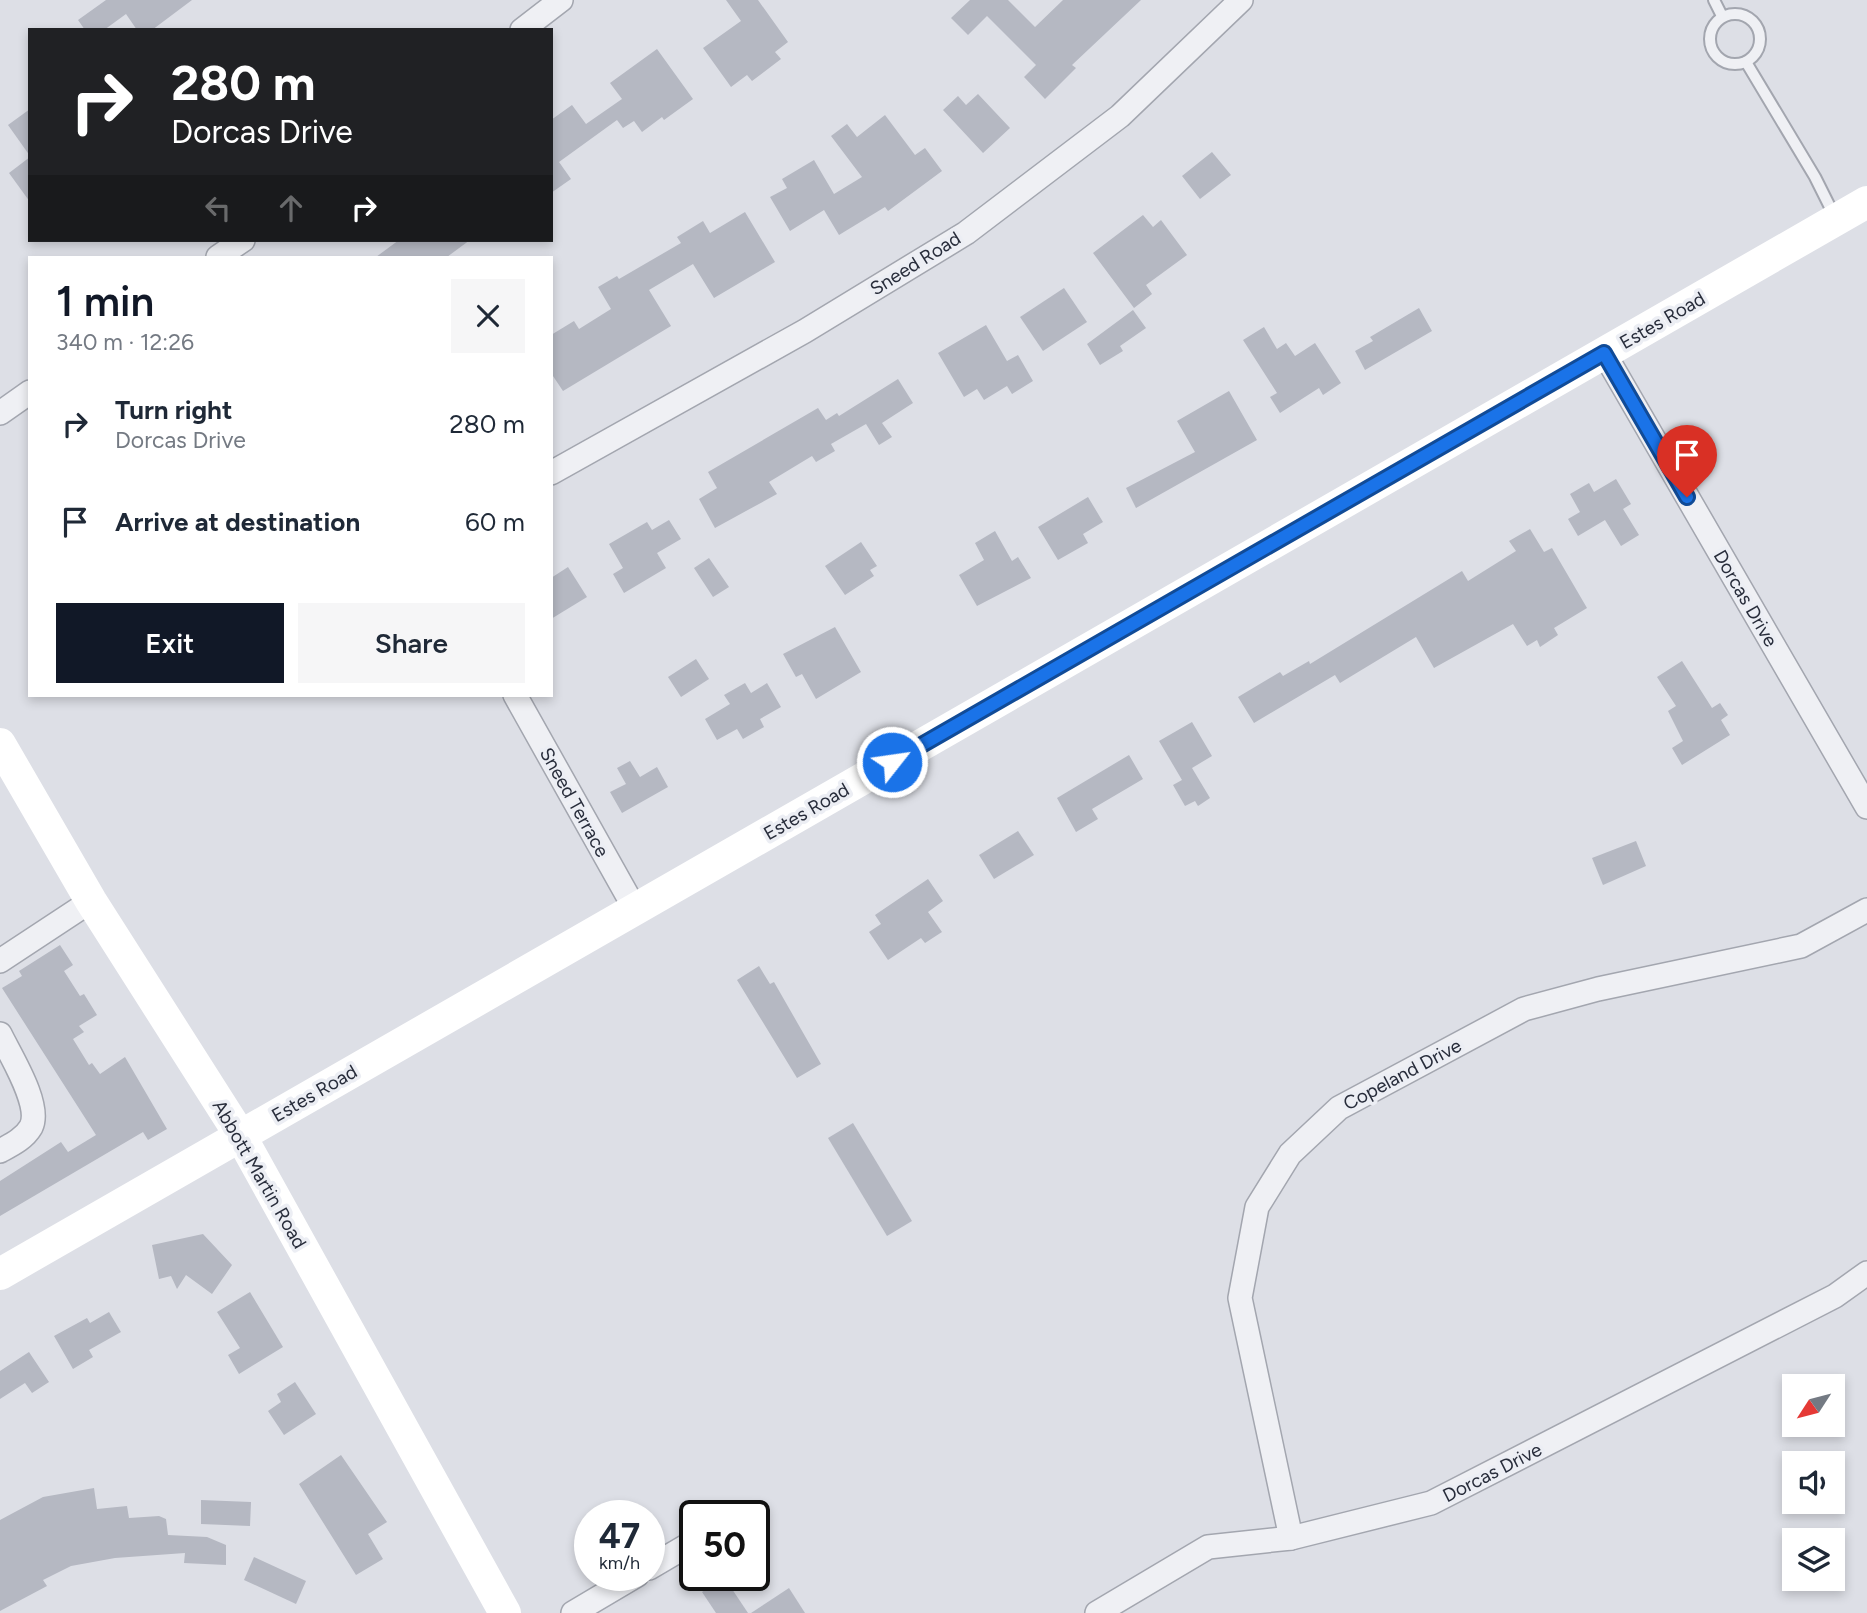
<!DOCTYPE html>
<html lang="en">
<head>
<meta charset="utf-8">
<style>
  :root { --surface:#fff; --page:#f6f6f7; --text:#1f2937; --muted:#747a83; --accent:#111827 }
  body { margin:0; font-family:Figtree,sans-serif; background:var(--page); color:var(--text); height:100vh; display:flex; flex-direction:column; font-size:26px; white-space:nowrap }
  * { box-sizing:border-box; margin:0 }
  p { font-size:23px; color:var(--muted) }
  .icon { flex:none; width:38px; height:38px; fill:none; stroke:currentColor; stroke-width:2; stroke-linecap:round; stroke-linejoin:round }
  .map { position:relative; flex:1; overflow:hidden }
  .side { position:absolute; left:28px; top:256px; width:525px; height:441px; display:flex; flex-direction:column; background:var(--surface); border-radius:0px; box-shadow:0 4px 10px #0003 }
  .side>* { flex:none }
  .top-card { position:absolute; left:28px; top:28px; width:525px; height:214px; border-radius:0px; box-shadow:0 4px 10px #0003; background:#202124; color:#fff; overflow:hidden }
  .needle { width:46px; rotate:234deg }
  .tools { position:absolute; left:1782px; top:1374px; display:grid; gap:14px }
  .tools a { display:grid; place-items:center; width:63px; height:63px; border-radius:0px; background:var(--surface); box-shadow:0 4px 10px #0003; font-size:35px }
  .speed { position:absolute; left:574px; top:1500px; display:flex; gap:14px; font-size:35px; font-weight:700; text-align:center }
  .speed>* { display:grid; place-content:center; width:91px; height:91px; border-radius:50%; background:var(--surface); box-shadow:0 4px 10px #0003; line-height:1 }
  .speed small { font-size:18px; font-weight:400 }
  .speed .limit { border:4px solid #111; border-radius:10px; background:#fff; color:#111 }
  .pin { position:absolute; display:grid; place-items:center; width:60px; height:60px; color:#fff; margin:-72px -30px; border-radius:50% 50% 50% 0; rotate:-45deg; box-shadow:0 0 7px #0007 }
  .pin .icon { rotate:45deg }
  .me { position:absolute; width:77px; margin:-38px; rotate:60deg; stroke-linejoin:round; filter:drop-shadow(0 0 5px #0008) }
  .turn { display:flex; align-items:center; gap:24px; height:147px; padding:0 28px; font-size:32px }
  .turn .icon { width:91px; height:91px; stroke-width:2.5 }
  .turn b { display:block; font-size:49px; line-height:60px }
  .lanes { display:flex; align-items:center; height:66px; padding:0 28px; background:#0003; justify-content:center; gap:35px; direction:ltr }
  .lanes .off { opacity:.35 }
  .round { display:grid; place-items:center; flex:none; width:74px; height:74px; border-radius:0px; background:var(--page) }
  .summary { display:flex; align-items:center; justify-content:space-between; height:119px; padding:0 28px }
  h1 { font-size:42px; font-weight:600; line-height:52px; color:var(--accent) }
  .button { display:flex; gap:14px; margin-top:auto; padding:14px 28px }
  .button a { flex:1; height:80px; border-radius:0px; background:var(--accent); color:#fff; font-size:28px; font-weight:600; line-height:80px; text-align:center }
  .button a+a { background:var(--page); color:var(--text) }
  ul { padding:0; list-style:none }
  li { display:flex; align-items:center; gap:21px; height:98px; padding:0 28px }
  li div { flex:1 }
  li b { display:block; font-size:26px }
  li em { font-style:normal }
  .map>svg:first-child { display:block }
</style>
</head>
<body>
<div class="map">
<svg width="1867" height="1613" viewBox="0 0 1867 1613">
  <rect width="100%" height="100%" fill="#dddfe6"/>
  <!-- building -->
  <g fill="#b5b8c2">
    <polygon points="106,0 192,0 152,30 137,30 126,14 104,30 85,30 78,20"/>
    <polygon points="726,0 758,0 788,42 775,52 781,59 752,81 747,75 731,87 703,48 741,21"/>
    <polygon points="970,0 1008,0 1035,27 1063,0 1141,0 1072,65 1076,68 1045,99 1024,77 1036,65 987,16 968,35 951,18"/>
    <polygon points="657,49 693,99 664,120 662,117 642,132 634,121 623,128 617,120 559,162 571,179 551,193 551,120 572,105 586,124 622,99 610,83"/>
    <polygon points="978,94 1010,128 983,153 943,110 958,96 966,105"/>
    <polygon points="30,109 30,156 8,125"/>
    <polygon points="885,115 915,155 925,148 942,171 888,211 885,207 839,235 824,210 790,231 770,197 787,188 782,179 814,160 834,194 862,177 831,136 847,124 857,137"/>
    <polygon points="1212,152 1231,175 1200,199 1182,176"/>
    <polygon points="30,157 30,202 9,173"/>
    <polygon points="745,212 775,262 714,298 693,264 649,290 671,326 563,391 551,373 551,335 574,321 579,329 611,309 598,287 617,276 619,279 681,243 677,237 703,221 710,233"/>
    <polygon points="1143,215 1153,227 1161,220 1187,255 1146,285 1152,294 1134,308 1093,253"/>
    <polygon points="399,240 470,240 447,257 376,257"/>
    <polygon points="1064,288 1087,322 1043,351 1020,317"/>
    <polygon points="1419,308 1432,331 1365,370 1355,351 1373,341 1370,337"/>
    <polygon points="1133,310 1146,328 1120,346 1123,351 1100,365 1087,344"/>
    <polygon points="986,325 1007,361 1018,355 1033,381 1012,394 1007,386 984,400 977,389 964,397 938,353"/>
    <polygon points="1264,327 1277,349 1286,343 1295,356 1315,343 1341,383 1323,395 1319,388 1280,413 1270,397 1277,393 1243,340"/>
    <polygon points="898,379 913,403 882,423 892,437 879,445 866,424 831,444 835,451 816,462 812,456 769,482 777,494 715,528 699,499 717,488 708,472 818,408 826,420 837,413 839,416"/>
    <polygon points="1229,391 1257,440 1136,508 1126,488 1195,452 1177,421"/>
    <polygon points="1616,479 1631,504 1623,509 1639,535 1621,546 1605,520 1578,536 1568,519 1580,512 1570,494 1589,483 1594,492"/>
    <polygon points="1088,497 1103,522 1083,534 1088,543 1058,560 1038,527"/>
    <polygon points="669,520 681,539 657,553 666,568 624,593 613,574 623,568 609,544 647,522 652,530"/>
    <polygon points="1530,529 1544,552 1552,548 1587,608 1554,628 1558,635 1540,647 1537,640 1527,646 1513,624 1434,668 1416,637 1340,683 1335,675 1254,723 1238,697 1280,672 1283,676 1309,661 1310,664 1462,571 1468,581 1516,551 1509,541"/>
    <polygon points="995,531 1012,561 1018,557 1031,578 977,606 959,575 984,560 975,543"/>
    <polygon points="861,542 877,566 870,570 874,576 845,595 825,566"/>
    <polygon points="709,558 729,587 713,597 694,568"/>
    <polygon points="568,567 587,597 551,619 551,578"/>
    <polygon points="835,627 861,672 816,699 802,674 796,677 783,654"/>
    <polygon points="696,659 709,679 681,697 668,677"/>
    <polygon points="1682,661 1712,708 1720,703 1728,715 1721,720 1730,735 1682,765 1672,748 1683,741 1668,711 1676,706 1657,677"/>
    <polygon points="745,683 751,693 767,683 781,707 760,719 764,727 743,739 737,729 717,740 705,719 730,704 724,695"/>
    <polygon points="1192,722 1212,756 1192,768 1210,798 1198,806 1195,801 1185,806 1173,785 1182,780 1159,741"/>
    <polygon points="1129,755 1143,779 1092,809 1098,819 1076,832 1057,798"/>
    <polygon points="630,761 640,777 657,767 668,787 622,813 610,792 626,784 617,768"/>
    <polygon points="1018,831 1034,855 994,879 979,855"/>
    <polygon points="1636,841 1646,866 1603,885 1592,858"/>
    <polygon points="928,879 943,901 928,912 942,932 925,943 921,938 888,960 869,932 881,924 875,915"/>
    <polygon points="60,945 73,965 64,971 80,996 84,994 97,1015 79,1026 84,1032 73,1039 89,1065 92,1063 100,1074 125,1057 167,1129 148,1140 143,1132 0,1216 0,1181 61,1142 68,1152 96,1135 2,988 22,976 19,971"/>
    <polygon points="759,966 770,984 774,982 821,1064 797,1078 737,980"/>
    <polygon points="853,1123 912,1221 887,1236 828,1138"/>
    <polygon points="203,1234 232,1265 212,1294 186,1275 177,1289 171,1276 159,1279 152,1245"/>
    <polygon points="250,1292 283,1347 239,1374 228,1355 240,1348 217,1312"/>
    <polygon points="109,1312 121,1332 89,1350 93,1357 73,1369 54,1336 87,1318 90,1323"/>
    <polygon points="29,1352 49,1382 32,1393 25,1383 0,1399 0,1371"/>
    <polygon points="295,1382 316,1414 284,1435 268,1411 281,1402 277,1394"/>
    <polygon points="341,1455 387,1522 368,1534 383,1559 356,1575 299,1484"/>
    <polygon points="94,1488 97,1509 127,1506 129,1518 159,1516 166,1519 168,1535 207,1537 226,1545 226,1565 184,1563 185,1553 115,1558 71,1566 43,1580 47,1586 0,1611 0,1520 43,1497"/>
    <polygon points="201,1500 251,1502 250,1526 201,1524"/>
    <polygon points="254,1557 306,1581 296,1604 244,1580"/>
    <polygon points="724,1577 748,1613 716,1613 702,1592"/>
    <polygon points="789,1588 805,1613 751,1613"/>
  </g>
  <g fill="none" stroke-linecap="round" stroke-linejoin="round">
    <defs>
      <g id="lane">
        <polyline points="1714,0 1722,16"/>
        <circle cx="1735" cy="39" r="25"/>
        <polyline points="1746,62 1815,177 1835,217"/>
      </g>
      <g id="street">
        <polyline points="522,30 561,0"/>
        <polyline points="218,257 243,240"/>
        <polyline points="1604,353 1867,807"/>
        <polyline points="0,413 30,392"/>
        <polyline points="551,473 805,331 966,233 1120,116 1241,0"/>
        <polyline points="515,695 635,909"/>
        <polyline points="0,961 91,901"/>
        <path d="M0,1034c10,21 42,71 31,93 -7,12 -20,18 -31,24"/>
        <polyline points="1291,1538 1240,1298 1257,1207 1290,1154 1339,1108 1524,1009 1598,989 1801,946 1867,910"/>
        <polyline points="649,1568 695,1541"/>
        <polyline points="573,1613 637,1575"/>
        <polyline points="1097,1613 1208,1547 1291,1538 1431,1503 1835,1296 1867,1273"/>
      </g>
    </defs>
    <!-- lane casing -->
    <use href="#lane" stroke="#a3a6af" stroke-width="14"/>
    <!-- street casing -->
    <use href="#street" stroke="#a3a6af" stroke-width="26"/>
    <!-- lane -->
    <use href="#lane" stroke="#eff0f4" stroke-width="10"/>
    <!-- street -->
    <use href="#street" stroke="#eff0f4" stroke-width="23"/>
    <!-- secondary -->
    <g stroke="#fff" stroke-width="32">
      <polyline points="0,744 91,901 240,1135 505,1613"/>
      <polyline points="0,1274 1867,202"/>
    </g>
  </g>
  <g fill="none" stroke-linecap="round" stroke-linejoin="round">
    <defs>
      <polyline id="route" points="892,762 1604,353 1687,497"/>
    </defs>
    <!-- route casing -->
    <use href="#route" stroke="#114b97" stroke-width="18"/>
    <!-- route -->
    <use href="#route" stroke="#1a73e8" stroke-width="12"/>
  </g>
  <g text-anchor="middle" stroke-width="7" stroke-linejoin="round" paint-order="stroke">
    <!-- street labels -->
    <g font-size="19" fill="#282d3b" stroke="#eceef4">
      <text transform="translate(915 263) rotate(-32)" y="7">Sneed Road</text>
      <text transform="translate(1662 320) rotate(-30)" y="7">Estes Road</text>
      <text transform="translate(1746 598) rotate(60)" y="7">Dorcas Drive</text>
      <text transform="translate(575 802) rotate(61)" y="7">Sneed Terrace</text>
      <text transform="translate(806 811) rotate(-30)" y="7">Estes Road</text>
      <text transform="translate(1402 1074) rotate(-28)" y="7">Copeland Drive</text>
      <text transform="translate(314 1093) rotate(-30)" y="7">Estes Road</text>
      <text transform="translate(260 1174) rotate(60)" y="7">Abbott Martin Road</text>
      <text transform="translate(1492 1472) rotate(-27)" y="7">Dorcas Drive</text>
    </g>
  </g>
</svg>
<div class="tools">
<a><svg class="needle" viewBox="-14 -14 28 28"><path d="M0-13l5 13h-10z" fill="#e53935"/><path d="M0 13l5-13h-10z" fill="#747a83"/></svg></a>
<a><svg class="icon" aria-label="sound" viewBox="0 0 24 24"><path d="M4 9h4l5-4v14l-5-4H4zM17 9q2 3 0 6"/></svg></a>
<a><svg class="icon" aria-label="layers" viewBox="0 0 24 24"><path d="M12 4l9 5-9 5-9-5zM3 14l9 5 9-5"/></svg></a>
</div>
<div class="speed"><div>47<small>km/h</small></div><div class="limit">50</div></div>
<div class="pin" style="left:1687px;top:497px;background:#d93025"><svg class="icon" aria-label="arrive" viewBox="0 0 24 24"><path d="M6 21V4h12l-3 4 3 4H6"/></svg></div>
<svg class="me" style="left:892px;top:762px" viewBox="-20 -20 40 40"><circle r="17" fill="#1a73e8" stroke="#fff" stroke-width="3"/><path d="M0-11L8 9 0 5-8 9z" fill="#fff"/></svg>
<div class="top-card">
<div class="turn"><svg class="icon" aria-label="right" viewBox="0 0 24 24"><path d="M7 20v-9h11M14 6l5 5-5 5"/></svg><div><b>280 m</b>Dorcas Drive</div></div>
<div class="lanes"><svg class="icon off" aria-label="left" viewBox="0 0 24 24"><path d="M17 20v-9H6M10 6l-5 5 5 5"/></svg><svg class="icon off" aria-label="ahead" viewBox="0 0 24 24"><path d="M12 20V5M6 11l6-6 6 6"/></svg><svg class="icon" aria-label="right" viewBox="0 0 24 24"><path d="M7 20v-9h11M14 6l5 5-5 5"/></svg></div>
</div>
<section class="side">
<div class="summary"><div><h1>1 min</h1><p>340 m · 12:26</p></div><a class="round"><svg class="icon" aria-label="close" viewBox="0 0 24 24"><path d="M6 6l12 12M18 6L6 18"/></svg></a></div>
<ul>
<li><svg class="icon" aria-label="right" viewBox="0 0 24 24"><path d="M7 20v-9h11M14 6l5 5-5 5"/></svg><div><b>Turn right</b><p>Dorcas Drive</p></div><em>280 m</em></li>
<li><svg class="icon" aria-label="arrive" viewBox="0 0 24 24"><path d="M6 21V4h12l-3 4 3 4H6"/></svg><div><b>Arrive at destination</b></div><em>60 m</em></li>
</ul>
<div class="button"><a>Exit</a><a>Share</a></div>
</section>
</div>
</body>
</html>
